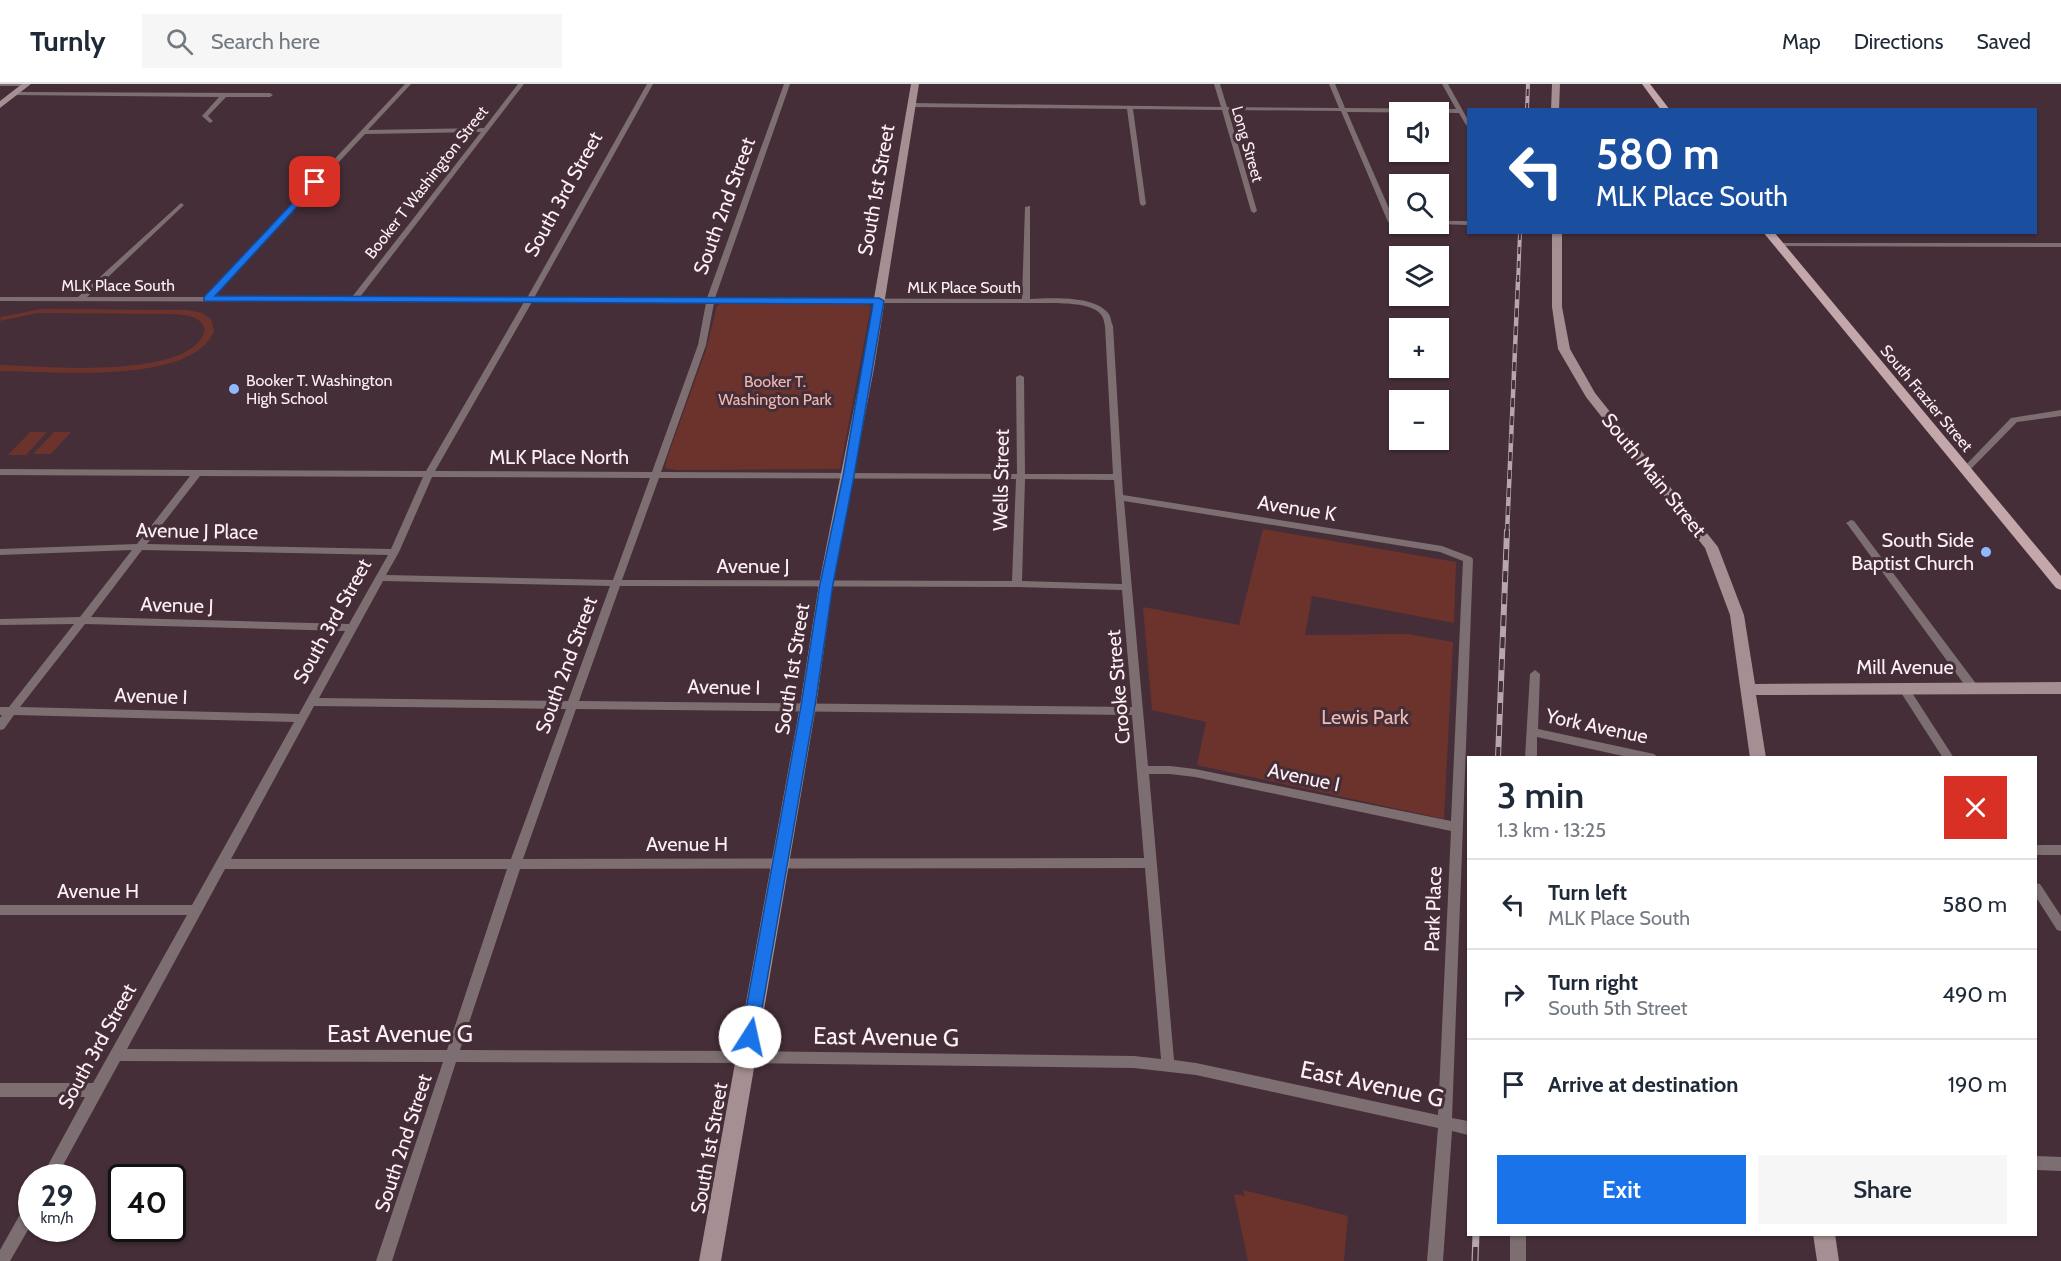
<!DOCTYPE html>
<html lang="en">
<head>
<meta charset="utf-8">
<style>
  :root { --surface:#fff; --page:#f6f6f7; --text:#1f2937; --muted:#747a83; --line:#e0e1e3; --accent:#1a73e8 }
  body { margin:0; font-family:Cabin,sans-serif; background:var(--page); color:var(--text); height:100vh; display:flex; flex-direction:column; font-size:22px; white-space:nowrap }
  * { box-sizing:border-box; margin:0 }
  p { font-size:20px; color:var(--muted) }
  .icon { flex:none; width:33px; height:33px; fill:none; stroke:currentColor; stroke-width:2; stroke-linecap:round; stroke-linejoin:round }
  .map { position:relative; flex:1; overflow:hidden }
  .sheet { position:absolute; left:1467px; top:672px; width:570px; height:480px; display:flex; flex-direction:column; background:var(--surface); border-radius:0px; box-shadow:0 2px 4px #0004 }
  .sheet>* { flex:none }
  .top-card { position:absolute; left:1467px; top:24px; width:570px; height:126px; border-radius:0px; box-shadow:0 2px 4px #0004; background:#1a4fa0; color:#fff; overflow:hidden }
  .buttons { position:absolute; left:1389px; top:18px; display:grid; gap:12px }
  .buttons a { display:grid; place-items:center; width:60px; height:60px; border-radius:0px; background:var(--surface); box-shadow:0 2px 4px #0004; font-size:30px }
  .speed { position:absolute; left:18px; top:1080px; display:flex; gap:12px; font-size:30px; font-weight:700; text-align:center }
  .speed>* { display:grid; place-content:center; width:78px; height:78px; border-radius:50%; background:var(--surface); box-shadow:0 2px 4px #0004; line-height:1 }
  .speed small { font-size:15px; font-weight:400 }
  .speed .limit { border:3px solid #111; border-radius:9px; background:#fff; color:#111 }
  .pin { position:absolute; display:grid; place-items:center; width:51px; height:51px; color:#fff; margin:-26px; border-radius:12px; box-shadow:0 3px 9px #0006 }
  .me { position:absolute; width:66px; margin:-33px; rotate:10deg; stroke-linejoin:round; filter:drop-shadow(0 0 4px #0008) }
  .turn { display:flex; align-items:center; gap:21px; height:126px; padding:0 30px; font-size:27px }
  .turn .icon { width:78px; height:78px; stroke-width:2.5 }
  .turn b { display:block; font-size:42px; line-height:51px }
  .round { display:grid; place-items:center; flex:none; width:63px; height:63px; border-radius:0px; background:var(--page) }
  .summary { display:flex; align-items:center; justify-content:space-between; height:102px; padding:0 30px }
  h1 { font-size:36px; font-weight:600; line-height:45px }
  .action { display:flex; gap:12px; margin-top:auto; padding:12px 30px }
  .action a { flex:1; height:69px; border-radius:0px; background:var(--accent); color:#fff; font-size:24px; font-weight:600; line-height:69px; text-align:center }
  .action a+a { background:var(--page); color:var(--text) }
  ul { padding:0; list-style:none }
  li { display:flex; align-items:center; gap:18px; height:90px; padding:0 30px; border-top:2px solid var(--line) }
  li div { flex:1 }
  li b { display:block; font-size:22px }
  li em { font-style:normal }
  header { display:flex; align-items:center; gap:36px; box-sizing:border-box; height:84px; padding:0 30px; background:var(--surface); border-bottom:2px solid var(--line) }
  header strong { font-size:28px }
  nav { display:flex; gap:33px; margin-inline-start:auto; font-size:21px }
  .search { width:420px; height:54px; background:var(--page); display:flex; align-items:center; gap:15px; box-sizing:border-box; padding:0 21px; border-radius:0px; color:var(--muted); font-size:22px }
  .map>svg:first-child { display:block }
</style>
</head>
<body>
<header>
<strong>Turnly</strong>
<div class="search"><svg class="icon" aria-label="search" viewBox="0 0 24 24"><circle cx="10" cy="10" r="6"/><path d="M15 15l6 6"/></svg>Search here</div>
<nav><a>Map</a><a>Directions</a><a>Saved</a></nav>
</header>
<div class="map">
<svg width="2061" height="1177" viewBox="0 0 2061 1177">
  <rect width="100%" height="100%" fill="#452e38"/>
  <!-- green -->
  <g fill="#6c332d">
    <polygon points="734,219 857,219 871,222 840,385 677,386 665,384 667,374 706,266 717,222 721,219"/>
    <path d="M41,225l147,1 14,3 9,6 3,12c-22,55 -165,40 -214,40v-6c41,1 195,16 205,-36 -5,-13 -18,-14 -30,-15l-138,-1 -37,8 1,-4z"/>
    <polygon points="30,348 47,348 26,371 8,371"/>
    <polygon points="54,348 71,348 51,370 33,370"/>
    <polygon points="1263,445 1456,478 1454,539 1312,512 1305,551 1407,550 1453,558 1444,735 1197,681 1206,638 1152,626 1143,523 1239,541"/>
    <polygon points="1243,1106 1348,1132 1344,1177 1248,1177 1234,1110 1245,1112"/>
  </g>
  <g fill="none" stroke-linecap="round" stroke-linejoin="round">
    <!-- street -->
    <g fill="#7d6f71" fill-rule="evenodd">
      <polygon points="0,0 30,0 27,2 0,2"/>
      <path d="M405,0h6l-43,46 116,-2 34,-44h6l-164,213 167,1 120,-214h6l-119,214h173l77,-214h6l-75,214 307,1 3,-92 5,-1v93c20,-1 64,-4 78,14 3,3 3,9 5,13l10,169 319,51 29,11 2,2 -21,559 16,3v14l-16,-4 -9,130h-16l11,-133 -242,-53 -62,-7 -387,-5 -291,-1 -64,199h-16l67,-199 -323,-1 -64,117h-15l44,-81h-85v-14h93l94,-168h-187v-10h192l102,-183 -280,-7 -10,14 -4,1v-12l2,-3h-2v-8h9l65,-83 -74,1v-6l80,-2 52,-67 -132,5v-6l137,-5 53,-68 -190,-1v-6l426,2 98,-169 -524,-1v-4h78l103,-94 3,2 -1,1 -96,91h118zM481,48l-129,165h-139l152,-163zM532,218l174,1 -8,42 -46,127 -217,-1zM714,219h341c14,1 39,0 47,13 2,3 2,7 3,10l8,148h-88l-1,-97 -4,-2 -4,2 1,97 -356,-2 45,-127zM200,392l223,1 -32,72 -244,-5zM432,393l218,1 -37,102 -227,-5 13,-23zM659,394l357,1 -4,102 -390,-1zM1025,395l89,1 8,104 -100,-3zM1124,417l316,51 23,9 -12,260 -256,-52 -25,-3h-22zM142,466l246,5 -39,69 -258,-7zM383,497l227,5 -42,115 -249,-3zM620,502l397,1 105,3 10,117 -553,-6zM85,540l260,7 -46,83 -279,-7zM314,622l252,3 -55,150h-280zM576,625l556,6 12,143 -621,1zM1149,690h21l25,3 256,54 -13,284 -242,-52 -22,-3zM1145,784l16,191 -27,-3 -387,-5 -287,-1 60,-181zM225,785h282l-60,181 -320,-1z"/>
      <polygon points="1214,0 1220,0 1227,23 1339,24 1329,0 1335,0 1345,24 1456,25 1442,0 1448,0 1468,36 1468,42 1466,41 1459,29 1347,28 1394,136 1400,136 1400,140 1402,140 1391,140 1388,138 1341,27 1228,26 1257,127 1254,129 1251,127 1222,26 1133,25 1146,120 1143,122 1140,120 1127,25 911,23 908,21 911,19 1221,23"/>
      <polygon points="14,8 270,9 273,11 270,13 226,13 208,32 213,37 210,39 202,32 219,13 12,11 11,10"/>
      <polygon points="1438,137 1468,137 1468,141 1436,140 1438,140"/>
      <polygon points="1778,159 2061,159 2061,163 1776,162 1774,161"/>
      <polygon points="2061,326 2061,332 2017,338 1968,388 1965,389 1961,386 2011,334"/>
      <polygon points="1851,436 1854,437 1977,601 1978,604 1977,607 1969,607 1848,441 1846,439"/>
      <polygon points="1535,586 1540,590 1538,645 1654,670 1659,674 1632,674 1537,653 1537,674 1525,674 1530,590"/>
      <polygon points="1903,600 1907,601 1954,674 1943,674 1898,604"/>
      <rect x="2036" y="761" width="25" height="10"/>
      <polygon points="2036,799 2040,800 2061,832 2061,847 2057,846 2036,813"/>
      <polygon points="2036,1072 2061,1073 2061,1087 2036,1086"/>
      <polygon points="32,1116 32,1139 10,1177 0,1177 0,1166 27,1118"/>
      <rect x="1510" y="1150" width="16" height="27"/>
    </g>
    <!-- secondary -->
    <g fill="#a58f92" fill-rule="evenodd">
      <polygon points="22,0 31,0 0,24 0,17"/>
      <polygon points="911,0 919,0 874,284 833,500 816,622 721,1177 699,1177 800,622 819,500 862,284"/>
      <polygon points="1552,0 1560,0 1559,26 1551,26"/>
      <polygon points="1552,148 1562,148 1562,223 1570,265 1595,309 1718,463 1744,531 1755,600 2061,598 2061,610 1756,611 1766,674 1750,674 1730,531 1705,464 1586,313 1558,265 1552,223"/>
      <polygon points="1813,1150 1835,1150 1839,1177 1817,1177"/>
    </g>
    <!-- primary -->
    <g fill="#c3a7ab" fill-rule="evenodd">
      <polygon points="1642,0 1650,0 1670,26 1661,26"/>
      <polygon points="1763,148 1774,148 2061,492 2061,506 2056,504"/>
    </g>
    <defs>
      <g id="rail-far3">
        <polyline points="1527,26 1528,0"/>
        <polyline points="1518,198 1520,148"/>
      </g>
      <polyline id="rail-far2" points="1507,449 1518,196"/>
      <polyline id="rail-far1" points="1498,674 1507,447"/>
      <polyline id="rail" points="1475,1177 1476,1150"/>
    </defs>
    <!-- rail-far3 casing -->
    <use href="#rail-far3" stroke="#b7a6ad" stroke-width="4"/>
    <!-- rail-far2 casing -->
    <use href="#rail-far2" stroke="#b7a6ad" stroke-width="4.5"/>
    <!-- rail-far1 casing -->
    <use href="#rail-far1" stroke="#b7a6ad" stroke-width="6"/>
    <!-- rail casing -->
    <use href="#rail" stroke="#b7a6ad" stroke-width="7"/>
    <!-- rail-far3 -->
    <use href="#rail-far3" stroke="#452e38" stroke-width="2" stroke-dasharray="7" stroke-linecap="butt"/>
    <!-- rail-far2 -->
    <use href="#rail-far2" stroke="#452e38" stroke-width="3" stroke-dasharray="9" stroke-linecap="butt"/>
    <!-- rail-far1 -->
    <use href="#rail-far1" stroke="#452e38" stroke-width="4" stroke-dasharray="11" stroke-linecap="butt"/>
    <!-- rail -->
    <use href="#rail" stroke="#452e38" stroke-width="4.5" stroke-dasharray="14" stroke-linecap="butt"/>
  </g>
  <!-- route -->
  <polygon fill="#1a73e8" stroke="#114b97" stroke-width="1.5" points="315,95 318,96 318,100 215,212 879,214 884,217 854,392 833,500 815,622 756,959 750,961 744,959 741,953 801,622 820,500 843,392 873,220 204,217 204,213"/>
  <!-- markers -->
  <g fill="#90b8fd" stroke="#452e38" stroke-width="2">
    <circle cx="234" cy="305" r="6"/>
    <circle cx="1986" cy="468" r="6"/>
  </g>
  <g text-anchor="middle" stroke-width="6" stroke-linejoin="round" paint-order="stroke">
    <!-- far-street labels -->
    <g font-size="16" fill="#fdf0f5" stroke="#452e38">
      <text transform="translate(1248 60) rotate(74)" y="6">Long Street</text>
      <text transform="translate(426 98) rotate(-52)" y="6">Booker T Washington Street</text>
      <text x="118" y="207">MLK Place South</text>
      <text x="964" y="209">MLK Place South</text>
      <text transform="translate(1927 314) rotate(50)" y="6">South Frazier Street</text>
    </g>
    <!-- far-poi labels -->
    <g font-size="16" fill="#fdf0f5" stroke="#452e38" text-anchor="start">
      <text x="246" y="302">Booker T. Washington<tspan x="246" dy="18">High School</tspan></text>
    </g>
    <!-- far-park labels -->
    <g font-size="16" fill="#efbab3" stroke="#452e38">
      <text x="775" y="303">Booker T.<tspan x="775" dy="18">Washington Park</tspan></text>
    </g>
    <!-- street labels -->
    <g font-size="20" fill="#fdf0f5" stroke="#452e38">
      <text transform="translate(876 106) rotate(-80)" y="7">South 1st Street</text>
      <text transform="translate(563 110) rotate(-61)" y="7">South 3rd Street</text>
      <text transform="translate(724 122) rotate(-70)" y="7">South 2nd Street</text>
      <text x="559" y="380">MLK Place North</text>
      <text transform="translate(1654 391) rotate(51)" y="7">South Main Street</text>
      <text transform="translate(1001 396) rotate(-89)" y="7">Wells Street</text>
      <text transform="translate(1297 424) rotate(9)" y="7">Avenue K</text>
      <text transform="translate(197 447) rotate(1)" y="7">Avenue J Place</text>
      <text x="753" y="489">Avenue J</text>
      <text transform="translate(177 521) rotate(2)" y="7">Avenue J</text>
      <text transform="translate(332 537) rotate(-61)" y="7">South 3rd Street</text>
      <text transform="translate(566 581) rotate(-70)" y="7">South 2nd Street</text>
      <text x="1905" y="590">Mill Avenue</text>
      <text transform="translate(792 585) rotate(-81)" y="7">South 1st Street</text>
      <text transform="translate(724 603) rotate(1)" y="7">Avenue I</text>
      <text transform="translate(1118 603) rotate(-95)" y="7">Crooke Street</text>
      <text transform="translate(151 612) rotate(2)" y="7">Avenue I</text>
      <text transform="translate(1597 642) rotate(12)" y="7">York Avenue</text>
      <text transform="translate(1304 693) rotate(12)" y="7">Avenue I</text>
      <text x="687" y="767">Avenue H</text>
      <text x="98" y="814">Avenue H</text>
      <text transform="translate(1433 825) rotate(-88)" y="7">Park Place</text>
      <text transform="translate(97 962) rotate(-61)" y="7">South 3rd Street</text>
      <text transform="translate(403 1059) rotate(-72)" y="7">South 2nd Street</text>
      <text transform="translate(709 1064) rotate(-80)" y="7">South 1st Street</text>
    </g>
    <!-- poi labels -->
    <g font-size="20" fill="#fdf0f5" stroke="#452e38" text-anchor="end">
      <text x="1974" y="463">South Side<tspan x="1974" dy="23">Baptist Church</tspan></text>
    </g>
    <!-- park labels -->
    <g font-size="20" fill="#efbab3" stroke="#452e38">
      <text x="1365" y="640">Lewis Park</text>
    </g>
    <!-- near-street labels -->
    <g font-size="24" fill="#fdf0f5" stroke="#452e38">
      <text x="400" y="958">East Avenue G</text>
      <text transform="translate(886 953) rotate(1)" y="8">East Avenue G</text>
      <text transform="translate(1372 1000) rotate(12)" y="8">East Avenue G</text>
    </g>
  </g>
</svg>
<div class="buttons">
<a><svg class="icon" aria-label="sound" viewBox="0 0 24 24"><path d="M4 9h4l5-4v14l-5-4H4zM17 9q2 3 0 6"/></svg></a>
<a><svg class="icon" aria-label="search" viewBox="0 0 24 24"><circle cx="10" cy="10" r="6"/><path d="M15 15l6 6"/></svg></a>
<a><svg class="icon" aria-label="layers" viewBox="0 0 24 24"><path d="M12 4l9 5-9 5-9-5zM3 14l9 5 9-5"/></svg></a>
<a>+</a>
<a>−</a>
</div>
<div class="speed"><div>29<small>km/h</small></div><div class="limit">40</div></div>
<div class="pin" style="left:315px;top:98px;background:#d93025"><svg class="icon" aria-label="arrive" viewBox="0 0 24 24"><path d="M6 21V4h12l-3 4 3 4H6"/></svg></div>
<svg class="me" style="left:750px;top:953px" viewBox="-20 -20 40 40"><circle r="19" fill="#fff"/><path d="M0-13L10 11 0 6-10 11z" fill="#1a73e8"/></svg>
<div class="top-card">
<div class="turn"><svg class="icon" aria-label="left" viewBox="0 0 24 24"><path d="M17 20v-9H6M10 6l-5 5 5 5"/></svg><div><b>580 m</b>MLK Place South</div></div>
</div>
<section class="sheet">
<div class="summary"><div><h1>3 min</h1><p>1.3 km · 13:25</p></div><a class="round" style="background:#d93025;color:#fff"><svg class="icon" aria-label="close" viewBox="0 0 24 24"><path d="M6 6l12 12M18 6L6 18"/></svg></a></div>
<ul>
<li><svg class="icon" aria-label="left" viewBox="0 0 24 24"><path d="M17 20v-9H6M10 6l-5 5 5 5"/></svg><div><b>Turn left</b><p>MLK Place South</p></div><em>580 m</em></li>
<li><svg class="icon" aria-label="right" viewBox="0 0 24 24"><path d="M7 20v-9h11M14 6l5 5-5 5"/></svg><div><b>Turn right</b><p>South 5th Street</p></div><em>490 m</em></li>
<li><svg class="icon" aria-label="arrive" viewBox="0 0 24 24"><path d="M6 21V4h12l-3 4 3 4H6"/></svg><div><b>Arrive at destination</b></div><em>190 m</em></li>
</ul>
<div class="action"><a>Exit</a><a>Share</a></div>
</section>
</div>
</body>
</html>
